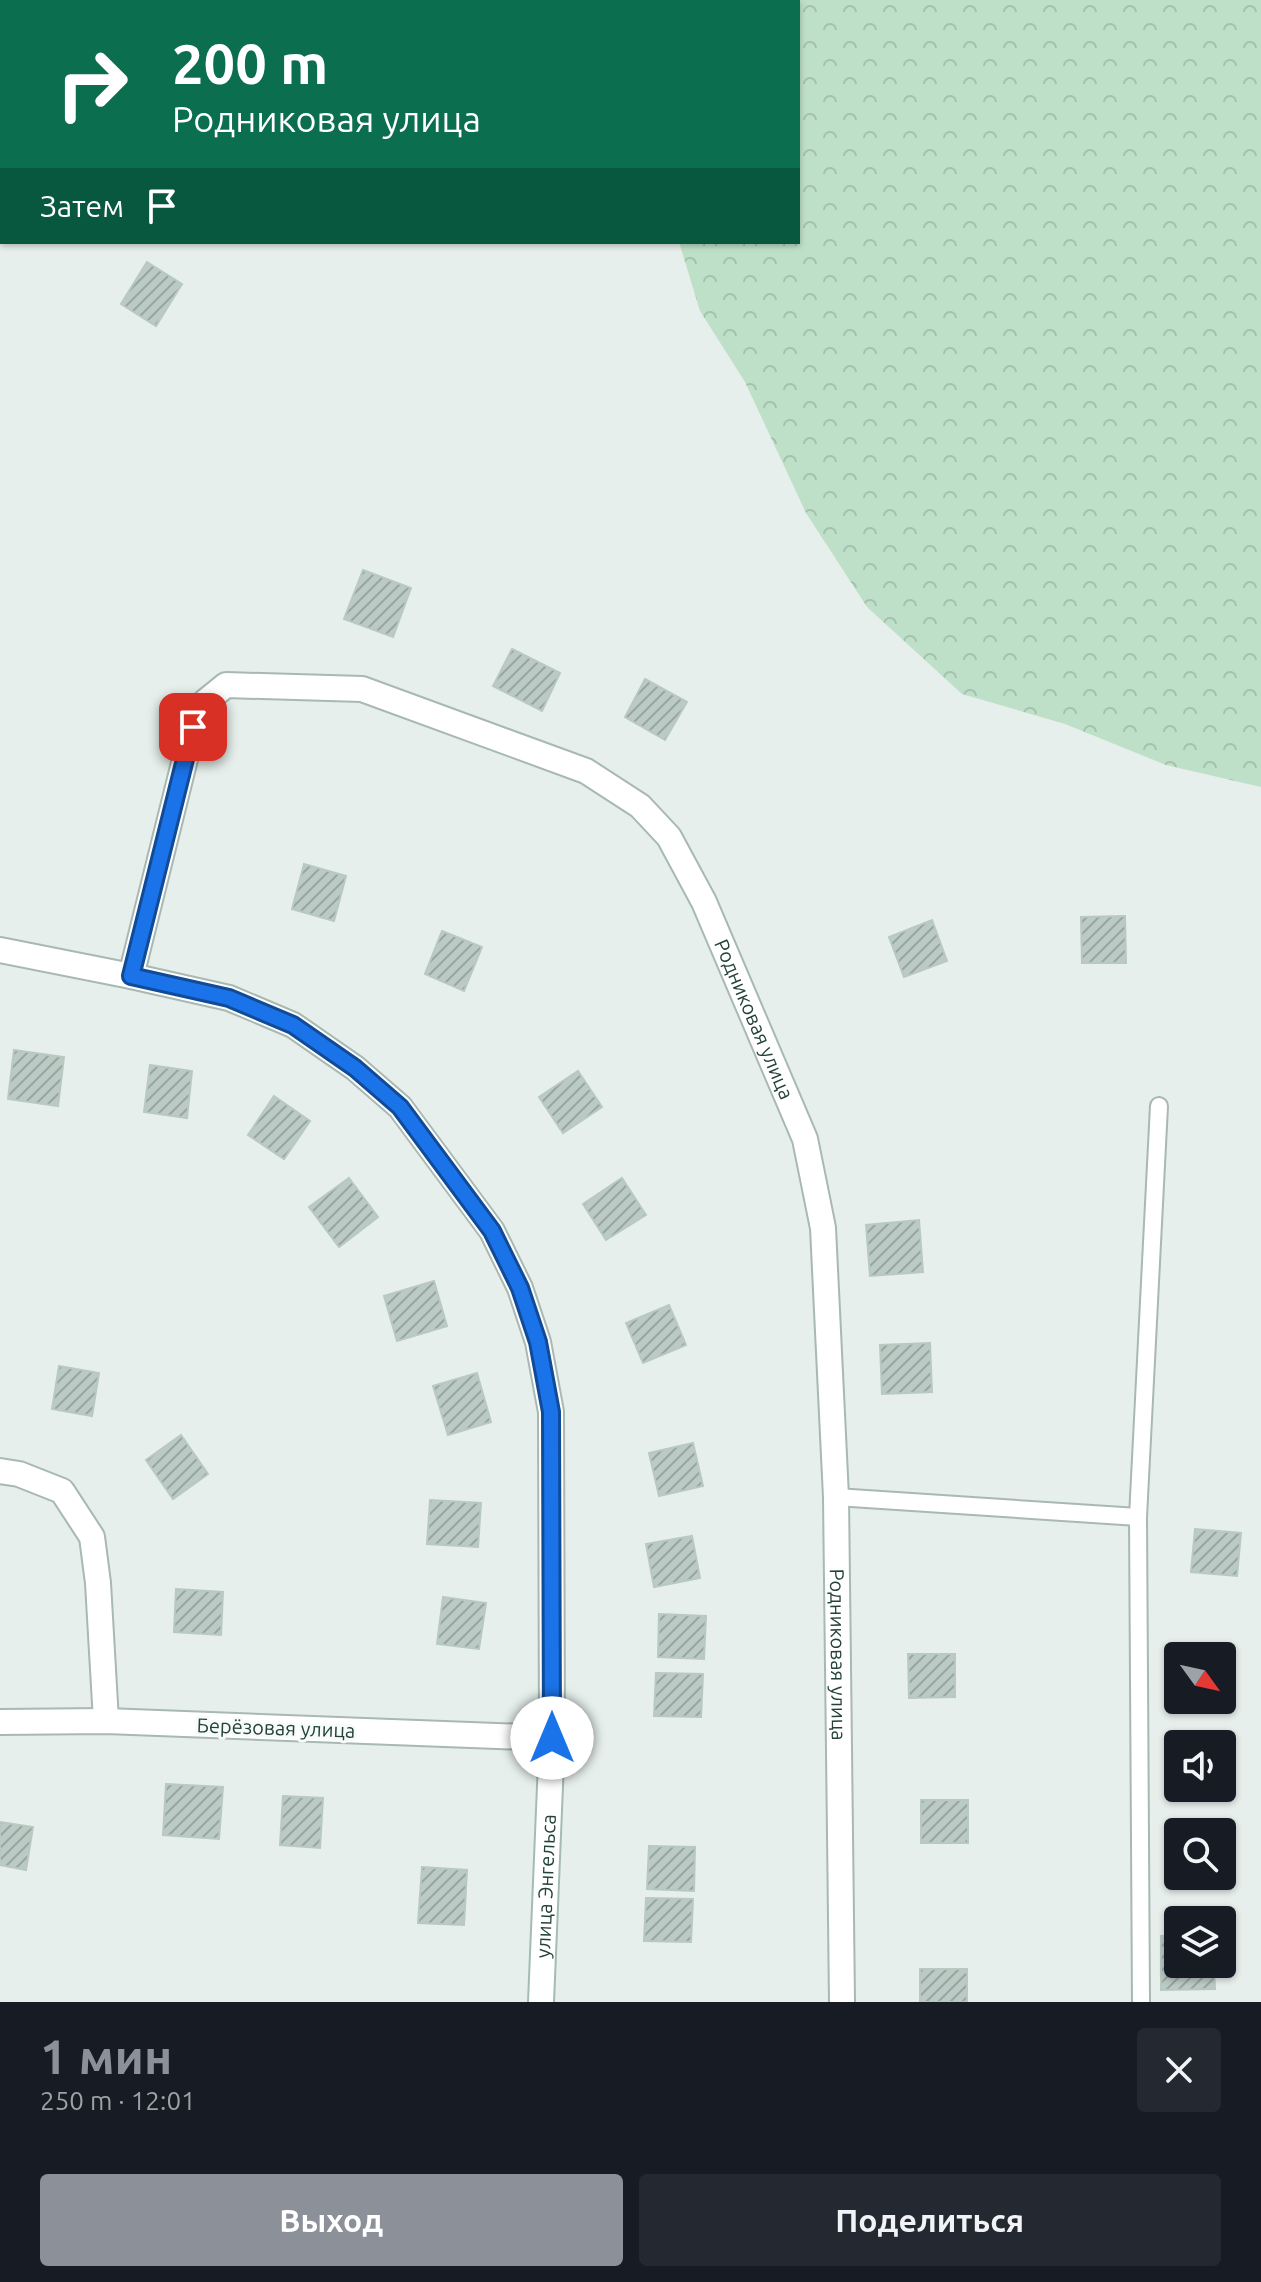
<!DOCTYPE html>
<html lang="ru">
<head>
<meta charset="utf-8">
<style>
  :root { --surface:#171b24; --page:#242831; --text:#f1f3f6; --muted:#9ea1a6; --accent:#8c9099 }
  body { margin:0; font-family:Ubuntu,sans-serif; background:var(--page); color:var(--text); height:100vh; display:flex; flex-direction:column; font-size:30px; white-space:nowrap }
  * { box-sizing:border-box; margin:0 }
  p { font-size:26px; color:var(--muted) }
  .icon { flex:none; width:44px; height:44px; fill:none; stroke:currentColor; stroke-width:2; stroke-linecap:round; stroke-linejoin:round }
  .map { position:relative; height:2002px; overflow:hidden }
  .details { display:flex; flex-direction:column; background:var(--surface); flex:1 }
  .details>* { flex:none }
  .hud { position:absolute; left:0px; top:0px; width:800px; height:244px; box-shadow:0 2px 6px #0004; background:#0b6e4f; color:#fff; overflow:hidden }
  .needle { width:52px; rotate:123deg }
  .fabs { position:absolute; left:1164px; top:1642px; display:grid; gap:16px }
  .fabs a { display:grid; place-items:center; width:72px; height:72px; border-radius:8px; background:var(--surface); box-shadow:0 2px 6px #0004; font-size:40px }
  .pin { position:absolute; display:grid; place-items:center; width:68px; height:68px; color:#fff; margin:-34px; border-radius:16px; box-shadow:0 4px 12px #0006 }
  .me { position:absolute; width:88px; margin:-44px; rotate:0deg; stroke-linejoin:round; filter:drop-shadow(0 0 6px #0008) }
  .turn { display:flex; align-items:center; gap:28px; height:168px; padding:0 40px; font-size:36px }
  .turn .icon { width:104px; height:104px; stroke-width:2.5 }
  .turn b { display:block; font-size:56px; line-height:68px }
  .then { display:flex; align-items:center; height:76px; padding:0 40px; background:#0003; gap:16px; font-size:30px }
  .round { display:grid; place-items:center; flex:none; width:84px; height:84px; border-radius:8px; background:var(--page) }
  .headline { display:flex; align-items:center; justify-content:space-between; height:136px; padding:0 40px }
  h1 { font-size:48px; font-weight:600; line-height:60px; color:var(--accent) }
  .action { display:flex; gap:16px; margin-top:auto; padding:16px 40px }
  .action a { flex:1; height:92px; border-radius:8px; background:var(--accent); color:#fff; font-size:32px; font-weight:600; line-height:92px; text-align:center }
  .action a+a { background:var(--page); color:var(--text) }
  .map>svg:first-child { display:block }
</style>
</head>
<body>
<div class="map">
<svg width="1261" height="2002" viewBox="0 0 1261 2002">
  <defs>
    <pattern id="forest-crowns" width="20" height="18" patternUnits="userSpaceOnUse" patternTransform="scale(2)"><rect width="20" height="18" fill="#bfe0c8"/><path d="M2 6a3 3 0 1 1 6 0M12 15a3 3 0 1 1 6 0" fill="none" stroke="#a4c1ad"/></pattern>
    <pattern id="building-hatch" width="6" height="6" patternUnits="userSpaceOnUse" patternTransform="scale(2)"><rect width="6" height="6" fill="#bbcac4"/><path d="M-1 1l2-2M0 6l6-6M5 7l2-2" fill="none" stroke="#98a6a0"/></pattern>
  </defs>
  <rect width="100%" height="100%" fill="#e6efeb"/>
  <!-- forest -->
  <polygon fill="url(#forest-crowns)" points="685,0 1261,0 1261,787 1166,765 1065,724 962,694 867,607 806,513 745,382 700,311 679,242 798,242 798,2 684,2"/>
  <!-- building -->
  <g fill="url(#building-hatch)" stroke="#b8c9c2" stroke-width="2">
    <polygon points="147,262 182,284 156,326 121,304"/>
    <polygon points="363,570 411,588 393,637 344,619"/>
    <polygon points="512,649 560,673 542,711 493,686"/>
    <polygon points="645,679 687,702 665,740 625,717"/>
    <polygon points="304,864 346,876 334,921 292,909"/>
    <polygon points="1125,916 1126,963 1082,963 1081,917"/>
    <polygon points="932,920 947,961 904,977 889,937"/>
    <polygon points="442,931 482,947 464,991 425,974"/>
    <polygon points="14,1050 64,1057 58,1106 8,1099"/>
    <polygon points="150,1065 192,1071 187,1118 144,1112"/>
    <polygon points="578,1071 602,1107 563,1133 539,1097"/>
    <polygon points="274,1096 310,1121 284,1159 248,1135"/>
    <polygon points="349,1178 378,1217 339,1247 309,1207"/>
    <polygon points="622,1178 646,1215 606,1240 583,1204"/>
    <polygon points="919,1220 923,1272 870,1276 866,1225"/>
    <polygon points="434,1281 447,1326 397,1341 384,1296"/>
    <polygon points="669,1305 686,1345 643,1363 626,1323"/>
    <polygon points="930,1343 932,1392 882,1394 880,1345"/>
    <polygon points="59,1366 99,1373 92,1416 52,1409"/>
    <polygon points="477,1373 491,1422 448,1435 433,1386"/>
    <polygon points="181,1435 208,1474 173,1499 146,1460"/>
    <polygon points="693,1443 703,1486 659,1496 649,1453"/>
    <polygon points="430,1500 481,1503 478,1547 427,1544"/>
    <polygon points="1195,1529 1241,1533 1237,1576 1191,1572"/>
    <polygon points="692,1536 700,1578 654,1587 646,1544"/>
    <polygon points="176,1589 223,1592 221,1635 174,1632"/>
    <polygon points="443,1597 486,1603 479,1649 437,1644"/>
    <polygon points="659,1614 706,1616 704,1659 658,1657"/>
    <polygon points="908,1654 955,1654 955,1697 909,1698"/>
    <polygon points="656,1673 703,1674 701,1717 654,1716"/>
    <polygon points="166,1784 223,1787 219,1839 163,1835"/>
    <polygon points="283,1796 323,1798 320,1848 280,1845"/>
    <rect x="921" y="1800" width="47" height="43"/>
    <polygon points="0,1822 33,1827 26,1870 0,1865"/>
    <polygon points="649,1846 695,1847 694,1891 647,1889"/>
    <polygon points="422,1867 467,1870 464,1925 418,1923"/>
    <polygon points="646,1898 693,1899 691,1942 644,1941"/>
    <polygon points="1161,1936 1178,1936 1178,1964 1214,1964 1215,1989 1161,1990"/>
    <rect x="920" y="1969" width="47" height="33"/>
  </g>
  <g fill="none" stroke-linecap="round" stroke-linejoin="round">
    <defs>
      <g id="lane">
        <polyline points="836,1497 1138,1517"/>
        <polyline points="1141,2002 1138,1517 1159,1106"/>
      </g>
      <g id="street">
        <polyline points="98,2 99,0"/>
        <polyline points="0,189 2,186"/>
        <polyline points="0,950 131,976 229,998 293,1025 355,1068 400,1107 492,1231 520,1288 538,1342 551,1412 552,1738 106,1721 0,1722"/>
        <path id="s1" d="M131,976l62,-249 12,-25 21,-17 136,4 224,82 54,35 29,31 35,65 101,237 18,89 13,269 6,505"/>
        <polyline points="0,1471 19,1474 62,1491 92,1537 98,1583 106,1721"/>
      </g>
      <g id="secondary">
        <path id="s2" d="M541,2002l11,-264"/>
      </g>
    </defs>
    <!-- lane casing -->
    <use href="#lane" stroke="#a8b8b2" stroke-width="20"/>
    <!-- street casing -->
    <use href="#street" stroke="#a8b8b2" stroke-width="28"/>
    <!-- secondary casing -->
    <use href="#secondary" stroke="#a4bbb3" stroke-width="28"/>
    <!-- lane -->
    <use href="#lane" stroke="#fff" stroke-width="16"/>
    <!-- street -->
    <use href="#street" stroke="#fff" stroke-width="24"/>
    <!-- secondary -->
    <use href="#secondary" stroke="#fff" stroke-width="24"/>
  </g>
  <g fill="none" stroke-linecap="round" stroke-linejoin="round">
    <defs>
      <polyline id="route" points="193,727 131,976 229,998 293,1025 355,1068 400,1107 492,1231 520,1288 538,1342 551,1412 552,1738"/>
    </defs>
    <!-- route casing -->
    <use href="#route" stroke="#114b97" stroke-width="20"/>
    <!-- route -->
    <use href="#route" stroke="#1a73e8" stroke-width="14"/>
  </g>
  <g text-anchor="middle" stroke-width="6" stroke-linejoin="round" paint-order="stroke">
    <!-- street labels -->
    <g font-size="20" fill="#24423a" stroke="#f7fbf9">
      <text dy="7" stroke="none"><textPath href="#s1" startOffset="994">Родниковая улица</textPath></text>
      <text dy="7" stroke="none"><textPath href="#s1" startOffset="1642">Родниковая улица</textPath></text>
      <text transform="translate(276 1728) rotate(2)" y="7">Берёзовая улица</text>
      <text dy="7" stroke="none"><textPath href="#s2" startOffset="116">улица Энгельса</textPath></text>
    </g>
  </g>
</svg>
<div class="fabs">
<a><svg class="needle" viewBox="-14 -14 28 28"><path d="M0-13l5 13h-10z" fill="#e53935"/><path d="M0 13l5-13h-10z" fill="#9ea1a6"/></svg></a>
<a><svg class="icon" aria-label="sound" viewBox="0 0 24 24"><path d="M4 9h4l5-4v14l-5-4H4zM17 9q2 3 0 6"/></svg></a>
<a><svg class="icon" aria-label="search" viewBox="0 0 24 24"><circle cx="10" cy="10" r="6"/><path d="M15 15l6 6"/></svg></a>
<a><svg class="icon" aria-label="layers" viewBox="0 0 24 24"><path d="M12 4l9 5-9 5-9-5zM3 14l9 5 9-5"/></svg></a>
</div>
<div class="pin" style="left:193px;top:727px;background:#d93025"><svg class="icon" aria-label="arrive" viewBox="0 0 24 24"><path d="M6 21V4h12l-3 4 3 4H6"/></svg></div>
<svg class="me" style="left:552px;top:1738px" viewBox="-20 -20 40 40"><circle r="19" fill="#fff"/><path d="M0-13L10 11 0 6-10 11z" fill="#1a73e8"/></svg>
<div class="hud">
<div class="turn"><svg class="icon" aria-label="right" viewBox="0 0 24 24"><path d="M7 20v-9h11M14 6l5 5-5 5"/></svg><div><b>200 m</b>Родниковая улица</div></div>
<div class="then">Затем<svg class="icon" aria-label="arrive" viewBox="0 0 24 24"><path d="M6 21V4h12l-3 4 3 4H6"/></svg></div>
</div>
</div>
<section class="details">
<div class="headline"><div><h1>1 мин</h1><p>250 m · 12:01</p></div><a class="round"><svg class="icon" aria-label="close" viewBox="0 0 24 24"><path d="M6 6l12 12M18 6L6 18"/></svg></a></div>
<div class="action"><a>Выход</a><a>Поделиться</a></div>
</section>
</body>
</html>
